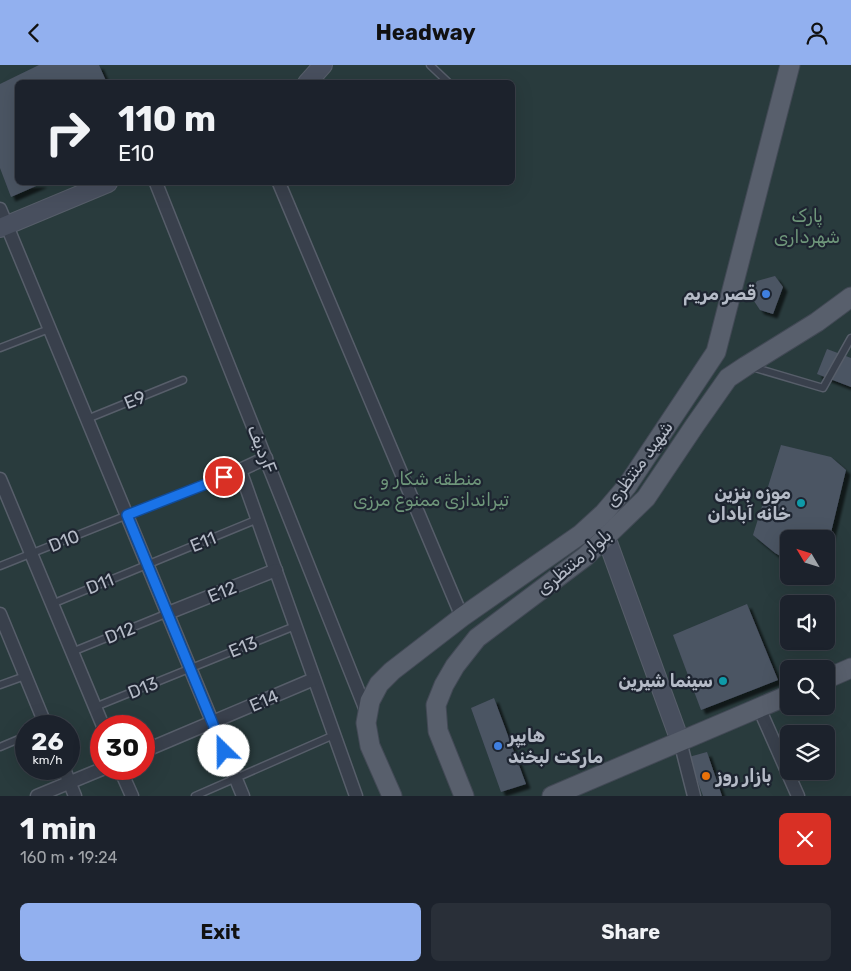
<!DOCTYPE html>
<html lang="en">
<head>
<meta charset="utf-8">
<style>
  :root { --surface:#1c222c; --page:#292f38; --text:#f1f3f6; --muted:#a0a4a9; --line:#3a3f48; --accent:#92b0ef }
  body { margin:0; font-family:Rubik,Vazirmatn,sans-serif; background:var(--page); color:var(--text); height:100vh; display:flex; flex-direction:column; font-size:19px; white-space:nowrap }
  * { box-sizing:border-box; margin:0 }
  p { font-size:16px; color:var(--muted) }
  .icon { flex:none; width:28px; height:28px; fill:none; stroke:currentColor; stroke-width:2; stroke-linecap:round; stroke-linejoin:round }
  .map { position:relative; height:731px; overflow:hidden }
  .side { display:flex; flex-direction:column; background:var(--surface); flex:1 }
  .side>* { flex:none }
  .hud { position:absolute; left:15px; top:15px; width:500px; height:105px; border-radius:8px; box-shadow:0 5px 20px #0002,0 0 0 1px var(--line); background:#1c222c; color:var(--text); overflow:hidden }
  .needle { width:32px; rotate:308deg }
  .fabs { position:absolute; left:780px; top:465px; display:grid; gap:10px }
  .fabs a { display:grid; place-items:center; width:55px; height:55px; border-radius:8px; background:var(--surface); box-shadow:0 5px 20px #0002,0 0 0 1px var(--line); font-size:25px }
  .speed { position:absolute; left:15px; top:650px; display:flex; gap:10px; font-size:25px; font-weight:700; text-align:center }
  .speed>* { display:grid; place-content:center; width:65px; height:65px; border-radius:50%; background:var(--surface); box-shadow:0 5px 20px #0002,0 0 0 1px var(--line); line-height:1 }
  .speed small { font-size:12px; font-weight:400 }
  .speed .limit { border:8px solid #d22; background:#fff; color:#111 }
  .pin { position:absolute; display:grid; place-items:center; width:42px; height:42px; color:#fff; margin:-21px; border:2px solid #fff; border-radius:50%; box-shadow:0 1px 5px #0007 }
  .me { position:absolute; width:55px; margin:-28px; rotate:337deg; stroke-linejoin:round; filter:drop-shadow(0 0 4px #0008) }
  .turn { display:flex; align-items:center; gap:18px; height:105px; padding:0 20px; font-size:22px }
  .turn .icon { width:65px; height:65px; stroke-width:2.5 }
  .turn b { display:block; font-size:35px; line-height:42px }
  .round { display:grid; place-items:center; flex:none; width:52px; height:52px; border-radius:8px; background:var(--page) }
  .headline { display:flex; align-items:center; justify-content:space-between; height:85px; padding:0 20px }
  h1 { font-size:30px; font-weight:700; line-height:38px }
  .button { display:flex; gap:10px; margin-top:auto; padding:10px 20px }
  .button a { flex:1; height:58px; border-radius:8px; background:var(--accent); color:#111; font-size:20px; font-weight:700; line-height:58px; text-align:center }
  .button a+a { background:var(--page); color:var(--text) }
  header { display:flex; justify-content:space-between; align-items:center; height:65px; padding:0 20px; background:var(--accent); color:#111; font-size:22px; font-weight:700 }
  .map>svg:first-child { display:block }
</style>
</head>
<body>
<header><svg class="icon" aria-label="back" viewBox="0 0 24 24"><path d="M15 5l-7 7 7 7"/></svg>Headway<svg class="icon" aria-label="person" viewBox="0 0 24 24"><circle cx="12" cy="8" r="4"/><path d="M4 21q1-7 8-7t8 7"/></svg></header>
<div class="map">
<svg width="851" height="731" viewBox="0 0 851 731">
  <defs>
    <filter id="shadow"><feDropShadow dx="4.5" dy="4.5" stdDeviation="1" flood-color="#0009"/></filter>
  </defs>
  <rect width="100%" height="100%" fill="#262e3b"/>
  <!-- green -->
  <path fill="#293b3d" fill-rule="evenodd" d="M0,0h851v731h-851zM18,18h494v100h-494zM789,474h37v37h-37zM789,539h37v37h-37zM789,604h37v37h-37zM26,661h43v43h-43zM101,661h43v43h-43zM789,669h37v37h-37z"/>
  <!-- building -->
  <g fill="#4c5464" filter="url(#shadow)">
    <polygon points="39,0 99,0 107,18 18,18 18,118 43,118 11,132 0,103 0,19"/>
    <polygon points="775,211 783,222 773,249 760,245 752,233 752,225 757,216"/>
    <polygon points="827,284 851,293 851,322 817,309"/>
    <polygon points="781,380 831,392 846,405 829,476 826,478 826,474 789,474 789,496 775,488 753,470"/>
    <polygon points="747,539 778,615 701,645 673,570"/>
    <polygon points="494,633 526,719 501,727 471,643"/>
    <polygon points="707,687 722,731 703,731 689,692"/>
  </g>
  <g fill="none" stroke-linecap="round" stroke-linejoin="round">
    <defs>
      <g id="lane">
        <polyline points="430,0 449,18"/>
        <polyline points="0,283 49,264"/>
        <polyline points="752,302 823,323 851,273"/>
        <polyline points="87,354 183,315"/>
        <polyline points="0,501 240,405"/>
        <polyline points="52,539 258,454"/>
        <polyline points="72,587 168,548"/>
        <polyline points="0,620 25,611"/>
        <polyline points="95,642 295,561"/>
        <polyline points="0,682 26,671"/>
        <polyline points="195,731 334,670"/>
      </g>
      <g id="street">
        <polyline points="156,118 367,648"/>
        <polyline points="279,118 462,552"/>
        <polyline points="0,144 243,731"/>
        <polyline points="266,393 240,405 356,731"/>
        <polyline points="0,414 103,661"/>
        <polyline points="168,548 276,505"/>
        <polyline points="0,549 46,661"/>
        <polyline points="759,643 798,731"/>
        <polyline points="680,676 694,731"/>
        <polyline points="144,686 314,614"/>
        <polyline points="64,704 75,731"/>
        <polyline points="120,704 132,731"/>
        <polyline points="37,731 102,704"/>
      </g>
      <g id="secondary">
        <polyline points="307,18 323,0"/>
        <polyline points="0,163 108,118"/>
        <polyline points="606,472 680,676"/>
      </g>
      <g id="primary">
        <polyline points="826,614 851,603"/>
        <polyline points="392,731 370,681 366,658 370,636 379,619 392,606 462,552 581,469 604,448 627,421 716,287 790,0"/>
        <polyline points="464,731 438,666 436,640 444,620 455,601 477,573 586,491 646,433 695,360 728,313 746,301 817,257 851,232"/>
        <polyline points="552,731 789,630"/>
      </g>
    </defs>
    <!-- lane casing -->
    <use href="#lane" stroke="#575e6a" stroke-width="9"/>
    <!-- street casing -->
    <use href="#street" stroke="#575e6a" stroke-width="15"/>
    <!-- secondary casing -->
    <use href="#secondary" stroke="#575e6a" stroke-width="20"/>
    <!-- primary casing -->
    <use href="#primary" stroke="#424955" stroke-width="21"/>
    <!-- lane -->
    <use href="#lane" stroke="#39404c" stroke-width="6"/>
    <!-- street -->
    <use href="#street" stroke="#39404c" stroke-width="12"/>
    <!-- secondary -->
    <use href="#secondary" stroke="#484f5e" stroke-width="18"/>
    <!-- primary -->
    <use href="#primary" stroke="#585f6c" stroke-width="19"/>
  </g>
  <g fill="none" stroke-linecap="round" stroke-linejoin="round">
    <defs>
      <polyline id="route" points="224,412 127,450 224,686"/>
    </defs>
    <!-- route casing -->
    <use href="#route" stroke="#114b97" stroke-width="12"/>
    <!-- route -->
    <use href="#route" stroke="#1a73e8" stroke-width="9"/>
  </g>
  <!-- markers -->
  <g fill="#3f7fe0" stroke="#1e2531" stroke-width="2">
    <circle cx="766" cy="229" r="5"/>
    <circle cx="498" cy="681" r="5"/>
  </g>
  <g fill="#0f9aa8" stroke="#1e2531" stroke-width="2">
    <circle cx="801" cy="438" r="5"/>
    <circle cx="723" cy="616" r="5"/>
  </g>
  <circle fill="#e8710a" stroke="#1e2531" stroke-width="2" cx="706" cy="711" r="5"/>
  <g text-anchor="middle" stroke-width="4.5" stroke-linejoin="round" paint-order="stroke">
    <!-- park labels -->
    <g font-size="18" fill="#6e967a" stroke="#1e2531">
      <text x="807" y="157">پارک<tspan x="807" dy="21">شهرداری</tspan></text>
      <text x="431" y="420">منطقه شکار و<tspan x="431" dy="21">تیراندازی ممنوع مرزی</tspan></text>
    </g>
    <!-- poi labels -->
    <g font-size="18" font-weight="bold" fill="#b5bbc7" stroke="#1e2531" text-anchor="end">
      <text x="756" y="235">قصر مریم</text>
      <text x="791" y="434">موزه بنزین<tspan x="791" dy="21">خانه آبادان</tspan></text>
      <text x="713" y="622">سینما شیرین</text>
      <text x="508" y="677" text-anchor="start">هایپر<tspan x="508" dy="21">مارکت لبخند</tspan></text>
      <text x="716" y="717" text-anchor="start">بازار روز</text>
    </g>
    <!-- street labels -->
    <g font-size="18" fill="#b5bbc7" stroke="#1e2531">
      <text transform="translate(135 335) rotate(-22)" y="6">E9</text>
      <text transform="translate(262 384) rotate(68)" y="6">ردیفF</text>
      <text transform="translate(639 399) rotate(-54)" y="6">شهید منتظری</text>
      <text transform="translate(64 476) rotate(-22)" y="6">D10</text>
      <text transform="translate(203 477) rotate(-22)" y="6">E11</text>
      <text transform="translate(574 497) rotate(-40)" y="6">بلوار منتظری</text>
      <text transform="translate(100 519) rotate(-22)" y="6">D11</text>
      <text transform="translate(222 527) rotate(-22)" y="6">E12</text>
      <text transform="translate(120 568) rotate(-22)" y="6">D12</text>
      <text transform="translate(243 582) rotate(-22)" y="6">E13</text>
      <text transform="translate(143 623) rotate(-22)" y="6">D13</text>
      <text transform="translate(264 636) rotate(-23)" y="6">E14</text>
    </g>
  </g>
</svg>
<div class="fabs">
<a><svg class="needle" viewBox="-14 -14 28 28"><path d="M0-13l5 13h-10z" fill="#e53935"/><path d="M0 13l5-13h-10z" fill="#a0a4a9"/></svg></a>
<a><svg class="icon" aria-label="sound" viewBox="0 0 24 24"><path d="M4 9h4l5-4v14l-5-4H4zM17 9q2 3 0 6"/></svg></a>
<a><svg class="icon" aria-label="search" viewBox="0 0 24 24"><circle cx="10" cy="10" r="6"/><path d="M15 15l6 6"/></svg></a>
<a><svg class="icon" aria-label="layers" viewBox="0 0 24 24"><path d="M12 4l9 5-9 5-9-5zM3 14l9 5 9-5"/></svg></a>
</div>
<div class="speed"><div>26<small>km/h</small></div><div class="limit">30</div></div>
<div class="pin" style="left:224px;top:412px;background:#d93025"><svg class="icon" aria-label="arrive" viewBox="0 0 24 24"><path d="M6 21V4h12l-3 4 3 4H6"/></svg></div>
<svg class="me" style="left:224px;top:686px" viewBox="-20 -20 40 40"><circle r="19" fill="#fff"/><path d="M0-13L10 11 0 6-10 11z" fill="#1a73e8"/></svg>
<div class="hud">
<div class="turn"><svg class="icon" aria-label="right" viewBox="0 0 24 24"><path d="M7 20v-9h11M14 6l5 5-5 5"/></svg><div><b>110 m</b>E10</div></div>
</div>
</div>
<section class="side">
<div class="headline"><div><h1>1 min</h1><p>160 m · 19:24</p></div><a class="round" style="background:#d93025;color:#fff"><svg class="icon" aria-label="close" viewBox="0 0 24 24"><path d="M6 6l12 12M18 6L6 18"/></svg></a></div>
<div class="button"><a>Exit</a><a>Share</a></div>
</section>
</body>
</html>
